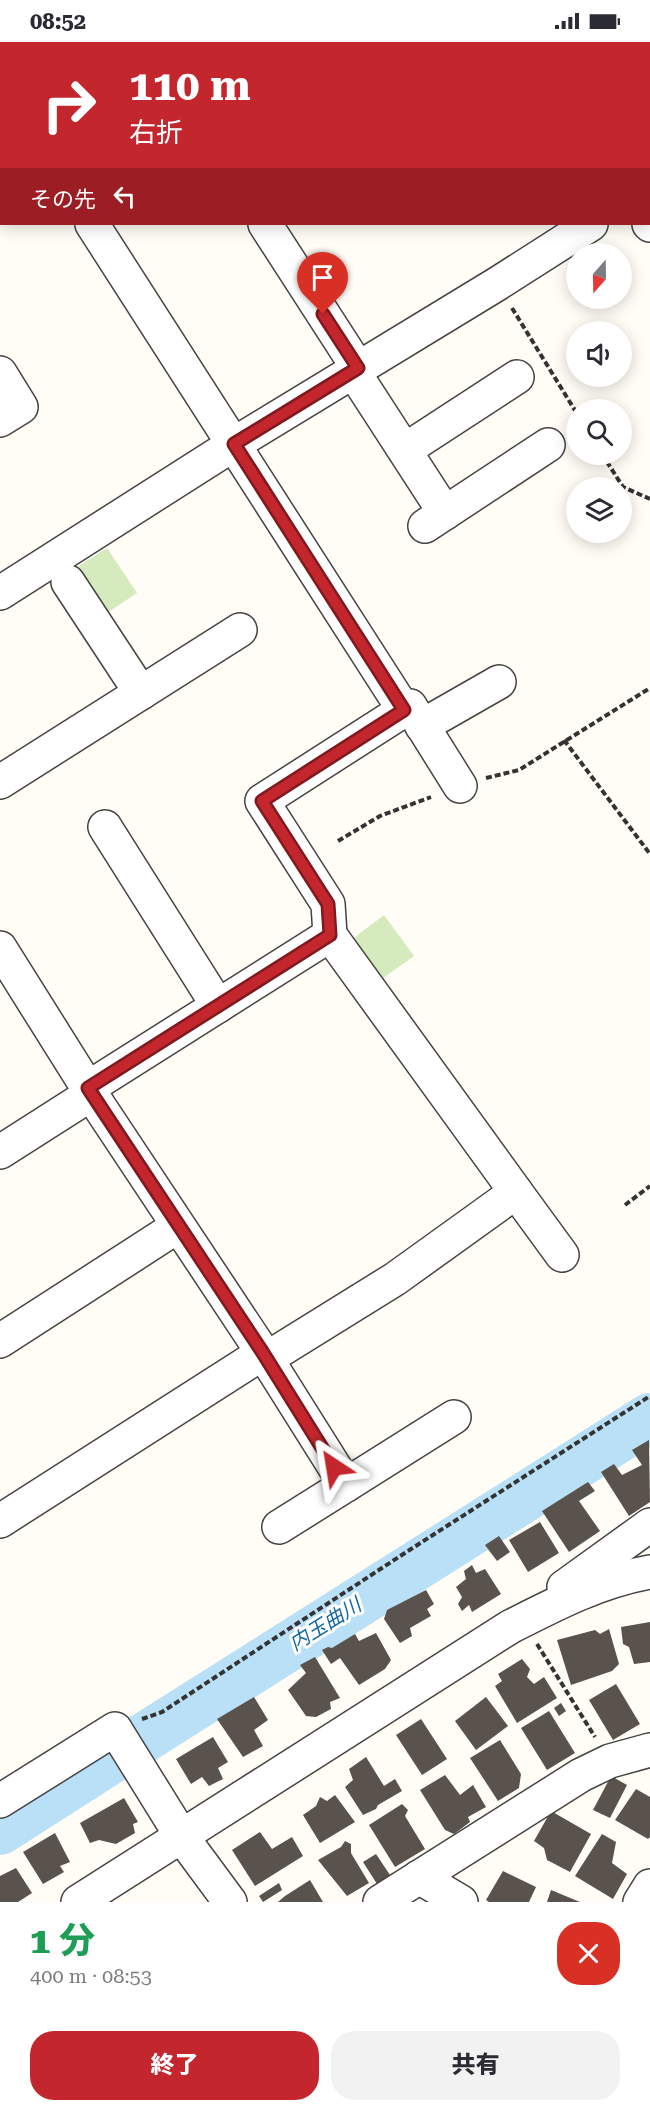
<!DOCTYPE html>
<html lang="ja">
<head>
<meta charset="utf-8">
<style>
  :root { --surface:#fff; --page:#f2f2f3; --text:#2b2b33; --muted:#7c7c81; --accent:#c4262e }
  body { margin:0; font-family:"Roboto Serif","Noto Sans JP",serif; background:var(--page); color:var(--text); height:100vh; display:flex; flex-direction:column; font-size:22px; white-space:nowrap }
  * { box-sizing:border-box; margin:0 }
  p { font-size:20px; color:var(--muted) }
  .icon { flex:none; width:33px; height:33px; fill:none; stroke:currentColor; stroke-width:2; stroke-linecap:round; stroke-linejoin:round }
  .map { position:relative; height:1860px; overflow:hidden }
  .drawer { display:flex; flex-direction:column; background:var(--surface); flex:1 }
  .drawer>* { flex:none }
  .guide { position:absolute; left:0px; top:0px; width:651px; height:183px; box-shadow:0 3px 15px #0003; background:#c4262e; color:#fff; overflow:hidden }
  .needle { width:39px; rotate:200deg }
  .controls { position:absolute; left:566px; top:201px; display:grid; gap:12px }
  .controls a { display:grid; place-items:center; width:66px; height:66px; border-radius:50%; background:var(--surface); box-shadow:0 3px 15px #0003; font-size:30px }
  .pin { position:absolute; display:grid; place-items:center; width:51px; height:51px; color:#fff; margin:-62px -26px; border-radius:50% 50% 50% 0; rotate:-45deg; box-shadow:0 0 6px #0007 }
  .pin .icon { rotate:45deg }
  .me { position:absolute; width:66px; margin:-33px; rotate:327deg; stroke-linejoin:round; filter:drop-shadow(0 0 4px #0008) }
  .turn { display:flex; align-items:center; gap:21px; height:126px; padding:0 30px; font-size:27px }
  .turn .icon { width:78px; height:78px; stroke-width:2.5 }
  .turn b { display:block; font-size:42px; line-height:51px }
  .then { display:flex; align-items:center; height:57px; padding:0 30px; background:#0003; gap:12px; font-size:22px }
  .round { display:grid; place-items:center; flex:none; width:63px; height:63px; border-radius:24px; background:var(--page) }
  .summary { display:flex; align-items:center; justify-content:space-between; height:102px; padding:0 30px }
  h1 { font-size:36px; font-weight:800; line-height:45px; color:#1e9e55 }
  .primary-button { display:flex; gap:12px; margin-top:auto; padding:12px 30px }
  .primary-button a { flex:1; height:69px; border-radius:24px; background:var(--accent); color:#fff; font-size:24px; font-weight:800; line-height:69px; text-align:center }
  .primary-button a+a { background:var(--page); color:var(--text) }
  .status { display:flex; justify-content:space-between; align-items:center; height:42px; padding:0 30px; background:var(--surface); direction:ltr }
  .status svg { height:16px; fill:currentColor }
  .map>svg:first-child { display:block }
</style>
</head>
<body>
<div class="status"><b>08:52</b><svg viewBox="0 0 49 12"><path d="M0 12V9h3v3zM5 12V6h3v6zM10 12V3h3v9zM15 12V0h3v12zM26 1h20v11H26zM47 4h2v5h-2z"/></svg></div>
<div class="map">
<svg width="650" height="1860" viewBox="0 0 650 1860">
  <rect width="100%" height="100%" fill="#fffdf5"/>
  <!-- green -->
  <g fill="#d5ebbd">
    <polygon points="107,506 137,551 101,575 71,529"/>
    <polygon points="384,873 414,914 379,939 350,899"/>
  </g>
  <g fill="none" stroke-linecap="round" stroke-linejoin="round">
    <!-- river -->
    <polyline stroke="#b9e0f7" stroke-width="50" points="0,1788 142,1697 650,1376"/>
  </g>
  <!-- building -->
  <g fill="#5a524d">
    <polygon points="649,1398 650,1460 629,1474 601,1430 614,1422 622,1433 642,1423 632,1408"/>
    <polygon points="588,1440 595,1449 579,1459 600,1489 569,1510 542,1469"/>
    <polygon points="540,1480 559,1511 528,1530 509,1498"/>
    <polygon points="499,1494 510,1510 497,1519 485,1503"/>
    <polygon points="472,1523 476,1531 485,1527 501,1552 472,1570 469,1563 462,1569 458,1562 462,1555 456,1545 466,1537 464,1529"/>
    <polygon points="426,1548 434,1562 427,1567 431,1574 410,1586 412,1594 400,1601 384,1577 387,1568"/>
    <polygon points="650,1580 650,1620 634,1622 629,1605 623,1602 621,1585"/>
    <polygon points="609,1587 619,1622 612,1629 571,1643 557,1598 595,1588 600,1592"/>
    <polygon points="376,1591 391,1618 385,1627 359,1643 340,1616 331,1622 322,1608 328,1605 332,1606 355,1592 359,1599"/>
    <polygon points="315,1615 340,1656 330,1660 331,1667 316,1675 306,1674 288,1648 306,1631 300,1623"/>
    <polygon points="522,1617 530,1627 527,1635 534,1642 544,1635 557,1656 517,1681 495,1644 502,1639 498,1632"/>
    <polygon points="616,1642 640,1682 613,1698 589,1658"/>
    <polygon points="254,1655 268,1678 254,1688 263,1704 243,1715 217,1677"/>
    <polygon points="486,1655 508,1684 476,1708 455,1679"/>
    <polygon points="561,1661 566,1669 559,1674 554,1666"/>
    <polygon points="549,1669 575,1711 547,1728 521,1686"/>
    <polygon points="421,1677 447,1717 422,1733 396,1693"/>
    <polygon points="213,1695 228,1720 218,1726 223,1737 209,1744 202,1735 191,1742 176,1717"/>
    <polygon points="500,1698 521,1732 519,1746 498,1759 470,1716"/>
    <polygon points="366,1715 384,1744 395,1737 402,1749 378,1763 376,1767 363,1773 345,1745 353,1738 349,1727"/>
    <polygon points="445,1733 460,1753 473,1743 486,1765 468,1775 470,1780 454,1792 445,1788 420,1748"/>
    <polygon points="611,1734 627,1743 610,1776 593,1768"/>
    <polygon points="636,1747 650,1755 650,1795 648,1797 615,1778"/>
    <polygon points="335,1753 355,1780 320,1801 303,1773 316,1764 320,1755 327,1759"/>
    <polygon points="124,1756 138,1780 133,1782 135,1791 116,1802 99,1798 90,1801 80,1781"/>
    <polygon points="402,1762 408,1768 405,1774 425,1807 395,1825 369,1783"/>
    <polygon points="551,1769 591,1792 570,1830 547,1818 544,1806 534,1799"/>
    <polygon points="260,1790 272,1807 292,1795 303,1814 255,1844 232,1808"/>
    <polygon points="55,1791 70,1820 60,1824 64,1830 43,1842 23,1810"/>
    <polygon points="602,1792 616,1800 612,1821 627,1832 613,1857 575,1834"/>
    <polygon points="345,1799 351,1802 351,1811 369,1841 347,1854 318,1818 341,1805"/>
    <polygon points="376,1812 390,1833 377,1842 363,1820"/>
    <polygon points="16,1826 32,1851 18,1860 0,1860 0,1834"/>
    <polygon points="503,1829 536,1845 529,1860 489,1860 486,1858"/>
    <polygon points="310,1838 323,1860 278,1860 285,1854"/>
    <polygon points="279,1841 282,1848 263,1860 259,1854"/>
    <polygon points="551,1848 580,1860 547,1860"/>
  </g>
  <g fill="none" stroke-linecap="round" stroke-linejoin="round">
    <defs>
      <g id="minor">
        <polyline points="160,0 161,2"/>
        <polyline points="541,0 542,2"/>
        <polyline points="0,39 2,41"/>
        <polyline points="265,182 358,326"/>
        <polyline points="649,182 650,183"/>
        <polyline points="353,329 445,471"/>
        <polyline points="0,331 21,365 0,378"/>
        <polyline points="405,408 517,335"/>
        <polyline points="425,484 548,403"/>
        <polyline points="68,540 141,651"/>
        <polyline points="0,551 234,402 497,242 591,182"/>
        <polyline points="404,668 410,664 460,744"/>
        <polyline points="422,684 499,640"/>
        <polyline points="0,740 240,588"/>
        <polyline points="105,785 218,964"/>
        <polyline points="0,906 101,1067 263,1311 346,1443 279,1485"/>
        <polyline points="88,1046 330,893 328,862 262,759 404,668 92,182"/>
        <polyline points="0,1110 91,1052"/>
        <polyline points="516,1150 562,1213"/>
        <polyline points="0,1299 178,1184"/>
        <polyline points="266,1317 395,1237 516,1150 330,893"/>
        <polyline points="346,1443 454,1375"/>
        <polyline points="0,1479 263,1311"/>
        <polyline points="564,1545 650,1483"/>
        <polyline points="0,1759 115,1687 182,1795 230,1860"/>
        <polyline points="419,1835 461,1860"/>
        <path d="M78,1860l432,-275c45,-23 89,-46 140,-55"/>
        <polyline points="380,1860 581,1733 610,1719 650,1708"/>
        <polyline points="640,1860 650,1844"/>
      </g>
    </defs>
    <!-- minor casing -->
    <use href="#minor" stroke="#444" stroke-width="36"/>
    <!-- path -->
    <g stroke="#333" stroke-width="4" stroke-dasharray="6 3" stroke-linecap="butt">
      <polyline points="512,266 576,370"/>
      <polyline points="602,412 623,445 650,457"/>
      <polyline points="564,698 650,812"/>
      <polyline points="486,736 519,728 650,646"/>
      <polyline points="338,799 380,774 431,755"/>
      <polyline points="625,1163 650,1144"/>
      <polyline points="537,1602 595,1695"/>
      <polyline points="142,1677 162,1670 411,1507 650,1354"/>
    </g>
    <!-- minor -->
    <use href="#minor" stroke="#fff" stroke-width="33"/>
  </g>
  <g fill="none" stroke-linecap="round" stroke-linejoin="round">
    <defs>
      <polyline id="route" points="323,272 358,326 234,402 404,668 262,759 328,862 330,893 88,1046 263,1311 334,1425"/>
    </defs>
    <!-- route casing -->
    <use href="#route" stroke="#7f191e" stroke-width="15"/>
    <!-- route -->
    <use href="#route" stroke="#c4262e" stroke-width="10"/>
  </g>
  <g text-anchor="middle" stroke-width="6" stroke-linejoin="round" paint-order="stroke">
    <!-- water labels -->
    <g font-size="20" font-style="italic" fill="#1768a6" stroke="#fff">
      <text transform="translate(325 1582) rotate(-32)" y="7">内玉曲川</text>
    </g>
  </g>
</svg>
<div class="controls">
<a><svg class="needle" viewBox="-14 -14 28 28"><path d="M0-13l5 13h-10z" fill="#e53935"/><path d="M0 13l5-13h-10z" fill="#7c7c81"/></svg></a>
<a><svg class="icon" aria-label="sound" viewBox="0 0 24 24"><path d="M4 9h4l5-4v14l-5-4H4zM17 9q2 3 0 6"/></svg></a>
<a><svg class="icon" aria-label="search" viewBox="0 0 24 24"><circle cx="10" cy="10" r="6"/><path d="M15 15l6 6"/></svg></a>
<a><svg class="icon" aria-label="layers" viewBox="0 0 24 24"><path d="M12 4l9 5-9 5-9-5zM3 14l9 5 9-5"/></svg></a>
</div>
<div class="pin" style="left:323px;top:272px;background:#d93025"><svg class="icon" aria-label="arrive" viewBox="0 0 24 24"><path d="M6 21V4h12l-3 4 3 4H6"/></svg></div>
<svg class="me" style="left:334px;top:1425px" viewBox="-20 -20 40 40"><path d="M0-17L14 15 0 8-14 15z" fill="#c4262e" stroke="#fff" stroke-width="4"/></svg>
<div class="guide">
<div class="turn"><svg class="icon" aria-label="right" viewBox="0 0 24 24"><path d="M7 20v-9h11M14 6l5 5-5 5"/></svg><div><b>110 m</b>右折</div></div>
<div class="then">その先<svg class="icon" aria-label="left" viewBox="0 0 24 24"><path d="M17 20v-9H6M10 6l-5 5 5 5"/></svg></div>
</div>
</div>
<section class="drawer">
<div class="summary"><div><h1>1 分</h1><p>400 m · 08:53</p></div><a class="round" style="background:#d93025;color:#fff"><svg class="icon" aria-label="close" viewBox="0 0 24 24"><path d="M6 6l12 12M18 6L6 18"/></svg></a></div>
<div class="primary-button"><a>終了</a><a>共有</a></div>
</section>
</body>
</html>
